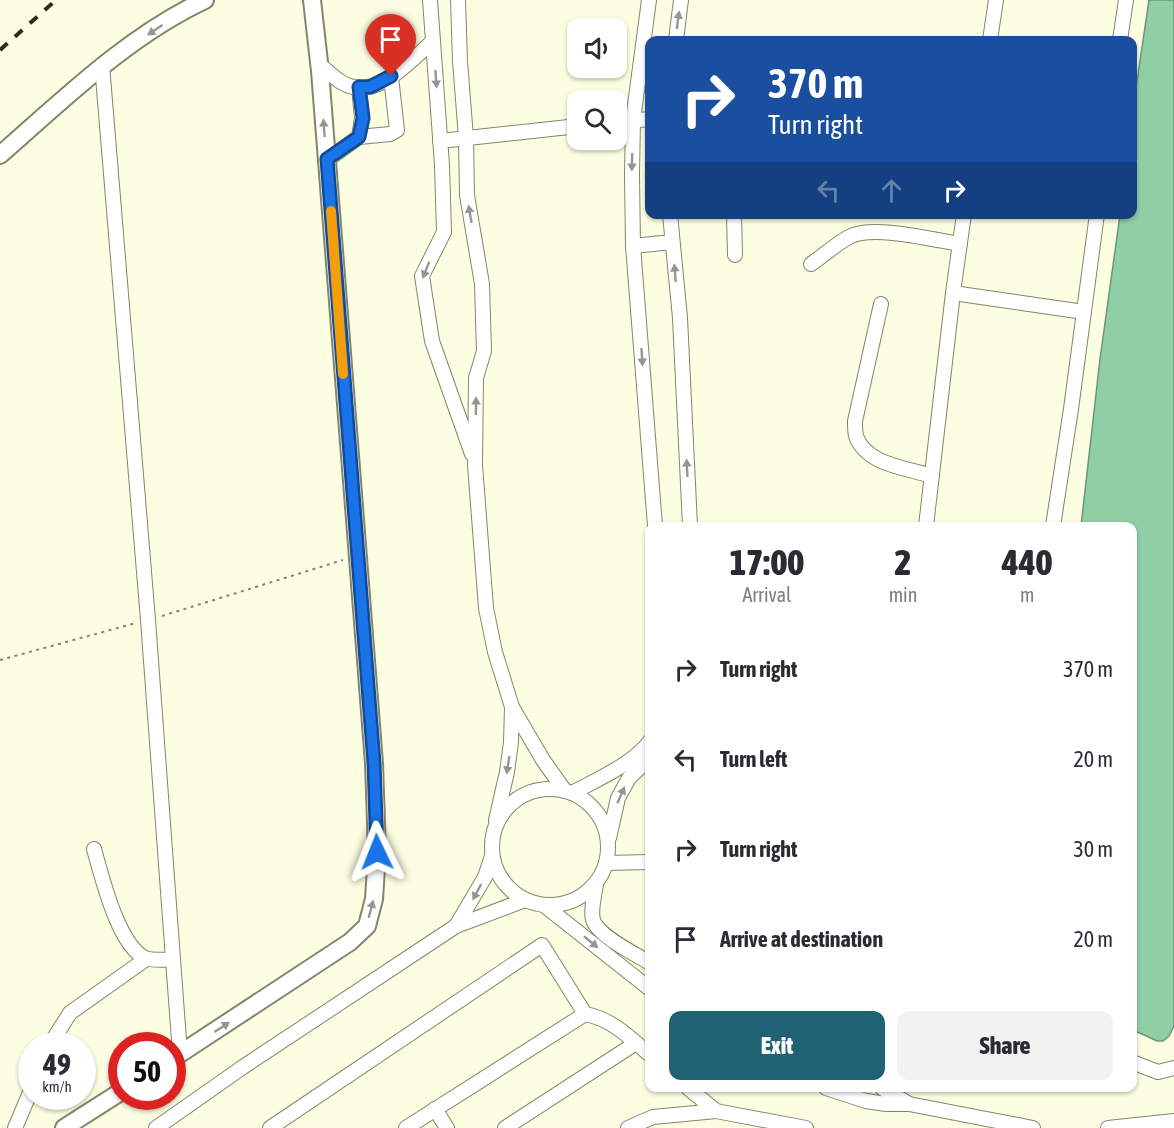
<!DOCTYPE html>
<html lang="en">
<head>
<meta charset="utf-8">
<style>
  :root { --surface:#fff; --page:#f2f2f3; --text:#2b2b33; --muted:#7c7c81; --accent:#1f6175 }
  body { margin:0; font-family:"Asap Condensed",sans-serif; background:var(--page); color:var(--text); height:100vh; display:flex; flex-direction:column; font-size:22px; white-space:nowrap }
  * { box-sizing:border-box; margin:0 }
  p { font-size:20px; color:var(--muted) }
  .icon { flex:none; width:33px; height:33px; fill:none; stroke:currentColor; stroke-width:2; stroke-linecap:round; stroke-linejoin:round }
  .map { position:relative; flex:1; overflow:hidden }
  .side { position:absolute; left:645px; top:522px; width:492px; height:570px; display:flex; flex-direction:column; background:var(--surface); border-radius:12px; box-shadow:0 2px 4px #0004 }
  .side>* { flex:none }
  .banner { position:absolute; left:645px; top:36px; width:492px; height:183px; border-radius:12px; box-shadow:0 2px 4px #0004; background:#1a4fa0; color:#fff; overflow:hidden }
  .controls { position:absolute; left:567px; top:18px; display:grid; gap:12px }
  .controls a { display:grid; place-items:center; width:60px; height:60px; border-radius:12px; background:var(--surface); box-shadow:0 2px 4px #0004; font-size:30px }
  .speed { position:absolute; left:18px; top:1032px; display:flex; gap:12px; font-size:30px; font-weight:700; text-align:center }
  .speed>* { display:grid; place-content:center; width:78px; height:78px; border-radius:50%; background:var(--surface); box-shadow:0 2px 4px #0004; line-height:1 }
  .speed small { font-size:15px; font-weight:400 }
  .speed .limit { border:9px solid #d22; background:#fff; color:#111 }
  .pin { position:absolute; display:grid; place-items:center; width:51px; height:51px; color:#fff; margin:-62px -26px; border-radius:50% 50% 50% 0; rotate:-45deg; box-shadow:0 0 6px #0007 }
  .pin .icon { rotate:45deg }
  .me { position:absolute; width:66px; margin:-33px; rotate:358deg; stroke-linejoin:round; filter:drop-shadow(0 0 4px #0008) }
  .turn { display:flex; align-items:center; gap:21px; height:126px; padding:0 24px; font-size:27px }
  .turn .icon { width:78px; height:78px; stroke-width:2.5 }
  .turn b { display:block; font-size:42px; line-height:51px }
  .lanes { display:flex; align-items:center; height:57px; padding:0 24px; background:#0003; justify-content:center; gap:30px; direction:ltr }
  .lanes .off { opacity:.35 }
  .eta { display:flex; justify-content:space-evenly; align-items:center; height:102px; text-align:center }
  .eta b { font-size:36px; font-weight:800; line-height:42px }
  .button { display:flex; gap:12px; margin-top:auto; padding:12px 24px }
  .button a { flex:1; height:69px; border-radius:12px; background:var(--accent); color:#fff; font-size:24px; font-weight:800; line-height:69px; text-align:center }
  .button a+a { background:var(--page); color:var(--text) }
  ul { padding:0; list-style:none }
  li { display:flex; align-items:center; gap:18px; height:90px; padding:0 24px }
  li div { flex:1 }
  li b { display:block; font-size:22px }
  li em { font-style:normal }
  .map>svg:first-child { display:block }
</style>
</head>
<body>
<div class="map">
<svg width="1174" height="1128" viewBox="0 0 1174 1128">
  <rect width="100%" height="100%" fill="#fcfee1"/>
  <!-- water -->
  <polygon fill="#90cea5" stroke="#6b9677" stroke-width="1.5" points="1149,0 1174,0 1174,1026 1169,1036 1163,1041 1157,1041 1133,1030 1132,526 1081,526 1100,359 1120,215 1132,214 1133,108"/>
  <g fill="none" stroke-linecap="round" stroke-linejoin="round">
    <defs>
      <g id="minor">
        <polyline points="430,0 442,165 444,232 422,276 432,341 472,454"/>
        <polyline points="458,0 460,61 466,138 467,195 482,284 484,351 476,378 475,465 486,608 495,652 512,707 543,760 565,791"/>
        <polyline points="649,0 633,120 632,175 633,246 655,526"/>
        <polyline points="676,40 681,0"/>
        <polyline points="990,40 996,0"/>
        <polyline points="1120,40 1126,0"/>
        <path d="M319,64c7,6 14,13 22,18 34,21 69,-21 92,-41"/>
        <polyline points="102,65 148,620 180,1054"/>
        <polyline points="616,122 650,119"/>
        <polyline points="359,137 390,134 397,130 391,77"/>
        <polyline points="440,141 578,126"/>
        <polyline points="327,160 359,137 362,118 359,87"/>
        <polyline points="670,214 680,318 690,526"/>
        <polyline points="734,214 735,255"/>
        <polyline points="633,246 672,242"/>
        <path d="M811,264c12,-8 25,-20 38,-27 24,-13 84,3 111,7"/>
        <polyline points="953,293 1084,312"/>
        <path d="M881,304l-26,117c0,5 0,11 1,15 10,29 51,32 76,40"/>
        <polyline points="926,526 953,293 964,214"/>
        <polyline points="1053,526 1071,409 1097,214"/>
        <circle cx="550" cy="847" r="58"/>
        <path d="M572,793c24,-13 63,-30 78,-52"/>
        <polyline points="496,820 507,772 511,742 512,707"/>
        <polyline points="609,838 618,798 629,778 650,758"/>
        <path d="M94,849c8,28 24,96 51,109 7,3 20,1 28,2"/>
        <polyline points="606,863 650,862"/>
        <path d="M596,883c-1,11 -6,26 -3,37 5,16 42,34 57,43"/>
        <polyline points="545,906 650,989"/>
        <polyline points="456,926 485,877 492,856"/>
        <polyline points="49,1046 70,1013 146,959"/>
        <polyline points="1132,1062 1158,1072 1174,1068"/>
        <polyline points="688,1088 716,1111 806,1128"/>
        <polyline points="826,1088 866,1101 886,1104 909,1104 1033,1128"/>
        <polyline points="882,1088 909,1104"/>
        <polyline points="435,1109 447,1128"/>
        <polyline points="15,1128 32,1088"/>
        <polyline points="156,1128 243,1067 456,926 525,900"/>
        <polyline points="270,1128 542,945 585,1014"/>
        <path d="M406,1128l179,-114c27,5 44,23 65,41"/>
        <polyline points="505,1128 636,1043"/>
        <polyline points="628,1128 653,1117 716,1111"/>
        <polyline points="1108,1128 1174,1121"/>
      </g>
      <g id="major">
        <path d="M0,155c63,-55 128,-119 205,-155"/>
        <polyline points="172,1059 350,942 367,926 374,899 377,852 374,763 320,71 312,0"/>
        <polyline points="64,1128 122,1091"/>
      </g>
    </defs>
    <!-- minor casing -->
    <use href="#minor" stroke="#83856b" stroke-width="16"/>
    <!-- major casing -->
    <use href="#major" stroke="#83856b" stroke-width="20"/>
    <!-- path -->
    <g stroke="#848571" stroke-width="2" stroke-dasharray="3 4.5" stroke-linecap="butt">
      <polyline points="162,616 343,560"/>
      <polyline points="0,660 136,623"/>
    </g>
    <!-- minor -->
    <use href="#minor" stroke="#fff" stroke-width="14"/>
    <!-- major -->
    <use href="#major" stroke="#fff" stroke-width="16"/>
    <!-- rail -->
    <polyline stroke="#2c2d21" stroke-width="4" stroke-dasharray="10 10" stroke-linecap="butt" points="0,50 56,0"/>
  </g>
  <!-- one-way arrows -->
  <defs><path id="oneway-solid" d="M-6-.8H1V-3.2L6.5 0L1 3.2V.8H-6Z" transform="scale(1.5)"/></defs>
  <g fill="#969691">
    <use href="#oneway-solid" transform="translate(678 20) rotate(-82)"/>
    <use href="#oneway-solid" transform="translate(155 30) rotate(146)"/>
    <use href="#oneway-solid" transform="translate(436 79) rotate(86)"/>
    <use href="#oneway-solid" transform="translate(324 128) rotate(-94)"/>
    <use href="#oneway-solid" transform="translate(632 162) rotate(91)"/>
    <use href="#oneway-solid" transform="translate(470 214) rotate(-100)"/>
    <use href="#oneway-solid" transform="translate(426 270) rotate(112)"/>
    <use href="#oneway-solid" transform="translate(675 273) rotate(-95)"/>
    <use href="#oneway-solid" transform="translate(642 357) rotate(86)"/>
    <use href="#oneway-solid" transform="translate(476 406) rotate(-89)"/>
    <use href="#oneway-solid" transform="translate(687 468) rotate(-93)"/>
    <use href="#oneway-solid" transform="translate(508 765) rotate(99)"/>
    <use href="#oneway-solid" transform="translate(621 795) rotate(-66)"/>
    <use href="#oneway-solid" transform="translate(477 892) rotate(118)"/>
    <use href="#oneway-solid" transform="translate(371 909) rotate(-75)"/>
    <use href="#oneway-solid" transform="translate(591 942) rotate(39)"/>
    <use href="#oneway-solid" transform="translate(222 1027) rotate(-33)"/>
  </g>
  <g fill="none" stroke-linecap="round" stroke-linejoin="round">
    <defs>
      <polyline id="route" points="377,852 374,763 327,159 359,137 363,118 359,87 370,87 391,76"/>
    </defs>
    <!-- route casing -->
    <use href="#route" stroke="#114b97" stroke-width="15"/>
    <!-- route -->
    <use href="#route" stroke="#1a73e8" stroke-width="10"/>
    <!-- slow -->
    <polyline stroke="#f59e0b" stroke-width="10" points="331,211 343,374"/>
  </g>
</svg>
<div class="controls">
<a><svg class="icon" aria-label="sound" viewBox="0 0 24 24"><path d="M4 9h4l5-4v14l-5-4H4zM17 9q2 3 0 6"/></svg></a>
<a><svg class="icon" aria-label="search" viewBox="0 0 24 24"><circle cx="10" cy="10" r="6"/><path d="M15 15l6 6"/></svg></a>
</div>
<div class="speed"><div>49<small>km/h</small></div><div class="limit">50</div></div>
<div class="pin" style="left:391px;top:76px;background:#d93025"><svg class="icon" aria-label="arrive" viewBox="0 0 24 24"><path d="M6 21V4h12l-3 4 3 4H6"/></svg></div>
<svg class="me" style="left:377px;top:852px" viewBox="-20 -20 40 40"><path d="M0-17L14 15 0 8-14 15z" fill="#1a73e8" stroke="#fff" stroke-width="4"/></svg>
<div class="banner">
<div class="turn"><svg class="icon" aria-label="right" viewBox="0 0 24 24"><path d="M7 20v-9h11M14 6l5 5-5 5"/></svg><div><b>370 m</b>Turn right</div></div>
<div class="lanes"><svg class="icon off" aria-label="left" viewBox="0 0 24 24"><path d="M17 20v-9H6M10 6l-5 5 5 5"/></svg><svg class="icon off" aria-label="ahead" viewBox="0 0 24 24"><path d="M12 20V5M6 11l6-6 6 6"/></svg><svg class="icon" aria-label="right" viewBox="0 0 24 24"><path d="M7 20v-9h11M14 6l5 5-5 5"/></svg></div>
</div>
<section class="side">
<div class="eta">
<div><b>17:00</b><p>Arrival</p></div>
<div><b>2</b><p>min</p></div>
<div><b>440</b><p>m</p></div>
</div>
<ul>
<li><svg class="icon" aria-label="right" viewBox="0 0 24 24"><path d="M7 20v-9h11M14 6l5 5-5 5"/></svg><div><b>Turn right</b></div><em>370 m</em></li>
<li><svg class="icon" aria-label="left" viewBox="0 0 24 24"><path d="M17 20v-9H6M10 6l-5 5 5 5"/></svg><div><b>Turn left</b></div><em>20 m</em></li>
<li><svg class="icon" aria-label="right" viewBox="0 0 24 24"><path d="M7 20v-9h11M14 6l5 5-5 5"/></svg><div><b>Turn right</b></div><em>30 m</em></li>
<li><svg class="icon" aria-label="arrive" viewBox="0 0 24 24"><path d="M6 21V4h12l-3 4 3 4H6"/></svg><div><b>Arrive at destination</b></div><em>20 m</em></li>
</ul>
<div class="button"><a>Exit</a><a>Share</a></div>
</section>
</div>
</body>
</html>
